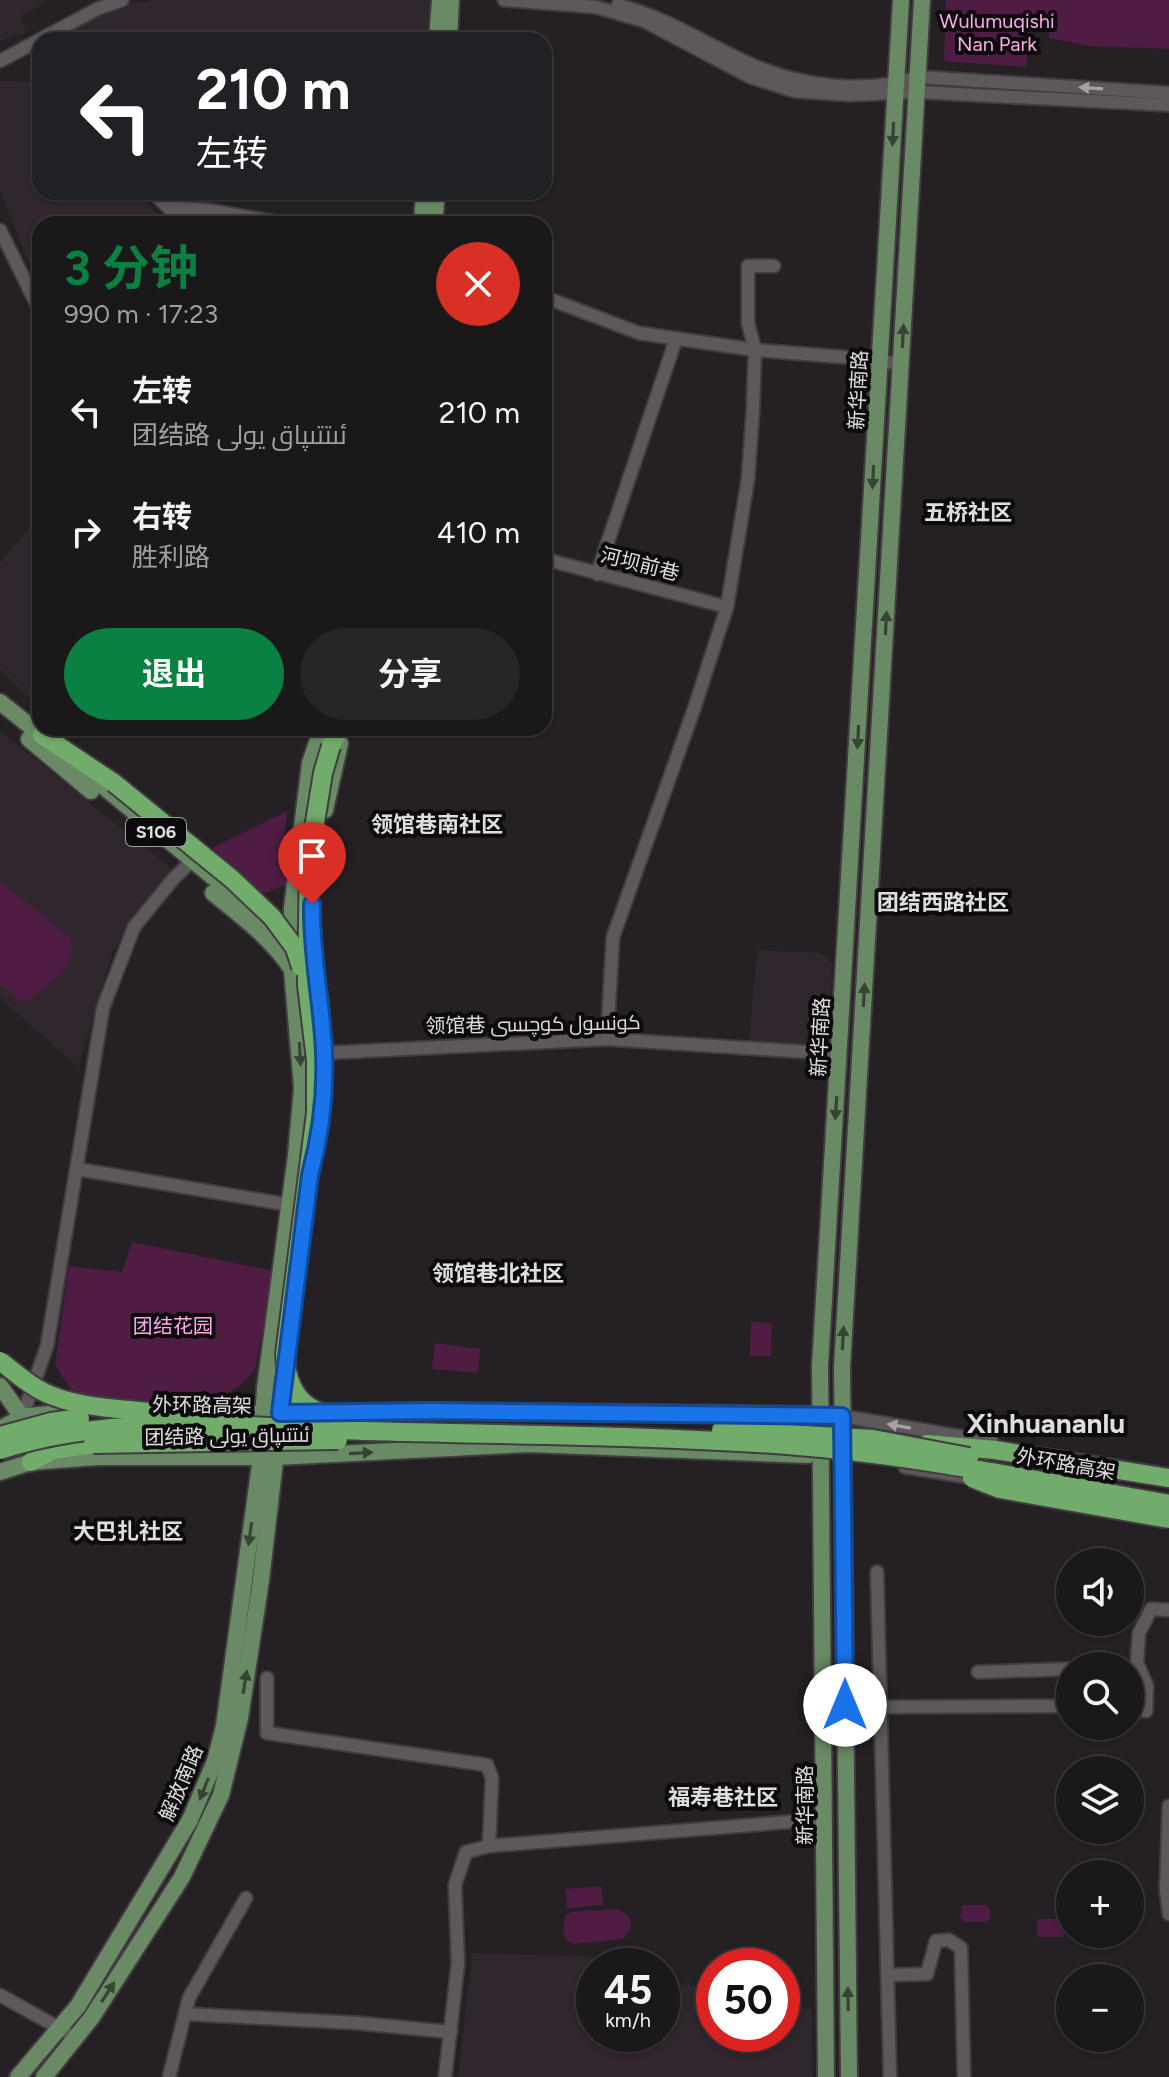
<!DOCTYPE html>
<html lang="zh">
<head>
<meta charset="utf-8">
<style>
  :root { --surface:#1b181a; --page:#282527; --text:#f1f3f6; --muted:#a0a0a2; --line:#393739; --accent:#0b8043 }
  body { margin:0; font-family:Figtree,Cairo,"Noto Sans SC",sans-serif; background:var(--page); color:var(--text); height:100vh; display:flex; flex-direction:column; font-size:30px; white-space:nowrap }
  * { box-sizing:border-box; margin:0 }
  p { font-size:26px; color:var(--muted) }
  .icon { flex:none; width:44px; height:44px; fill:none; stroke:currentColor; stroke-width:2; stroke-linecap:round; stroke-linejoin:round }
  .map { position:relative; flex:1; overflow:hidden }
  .side { position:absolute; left:32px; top:216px; width:520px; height:520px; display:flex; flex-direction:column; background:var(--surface); border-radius:24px; box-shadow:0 2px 6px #0004,0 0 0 2px var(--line) }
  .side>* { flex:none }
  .hud { position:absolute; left:32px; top:32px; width:520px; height:168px; border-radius:24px; box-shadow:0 2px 6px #0004,0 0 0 2px var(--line); background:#202124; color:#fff; overflow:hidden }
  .buttons { position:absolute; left:1056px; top:1548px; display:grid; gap:16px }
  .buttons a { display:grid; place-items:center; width:88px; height:88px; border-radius:50%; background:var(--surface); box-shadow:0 2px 6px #0004,0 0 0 2px var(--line); font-size:40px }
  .speed { position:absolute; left:576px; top:1948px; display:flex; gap:16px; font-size:40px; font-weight:700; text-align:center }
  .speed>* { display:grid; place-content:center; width:104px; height:104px; border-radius:50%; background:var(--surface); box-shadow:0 2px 6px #0004,0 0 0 2px var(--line); line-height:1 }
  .speed small { font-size:20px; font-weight:400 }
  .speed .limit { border:12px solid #d22; background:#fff; color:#111 }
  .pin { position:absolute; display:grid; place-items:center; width:68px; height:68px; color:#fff; margin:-82px -34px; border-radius:50% 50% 50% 0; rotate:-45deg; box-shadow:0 0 8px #0007 }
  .pin .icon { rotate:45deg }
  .me { position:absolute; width:88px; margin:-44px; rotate:0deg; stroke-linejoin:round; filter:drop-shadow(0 0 6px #0008) }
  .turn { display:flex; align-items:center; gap:28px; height:168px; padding:0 32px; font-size:36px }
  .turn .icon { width:104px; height:104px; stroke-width:2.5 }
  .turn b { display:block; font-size:56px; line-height:68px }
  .round { display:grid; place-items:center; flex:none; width:84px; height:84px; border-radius:42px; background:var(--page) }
  .head { display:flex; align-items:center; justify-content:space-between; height:136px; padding:0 32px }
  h1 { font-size:48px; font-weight:700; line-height:60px; color:var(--accent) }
  .primary-button { display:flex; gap:16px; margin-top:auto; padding:16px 32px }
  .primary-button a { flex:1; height:92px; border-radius:48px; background:var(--accent); color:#fff; font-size:32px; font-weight:700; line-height:92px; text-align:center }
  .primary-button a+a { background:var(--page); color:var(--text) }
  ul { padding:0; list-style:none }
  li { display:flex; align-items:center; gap:24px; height:120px; padding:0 32px }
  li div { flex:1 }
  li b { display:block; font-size:30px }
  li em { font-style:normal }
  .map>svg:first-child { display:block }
</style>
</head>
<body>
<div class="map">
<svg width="1169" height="2077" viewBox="0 0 1169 2077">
  <rect width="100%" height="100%" fill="#242023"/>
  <!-- built -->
  <g fill="#30262d" fill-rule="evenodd">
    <polygon points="0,0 44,0 40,6 21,16 26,33 0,41"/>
    <polygon points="155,0 430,0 426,40 66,40 76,28 125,4"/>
    <polygon points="0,81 40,82 40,192 139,192 164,224 40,224 40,291 0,191"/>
    <polygon points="40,514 40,709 0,669 0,563"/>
    <polygon points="0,731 171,868 113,951 78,1067 0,998"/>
    <polygon points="757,950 822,953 832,964 829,1048 749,1043"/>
    <path d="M472,1953l193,6 -1,25 50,2v48h68v-25h30l1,68h-355zM662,1966v68h-68v-68z"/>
  </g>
  <!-- green -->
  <g fill="#4f1d43">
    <polygon points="946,0 1169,0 1169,49 1090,46 1049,38 1049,24 1031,26 1026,67 944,61"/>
    <polygon points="287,811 281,875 287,876 286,884 261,895 212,848"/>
    <polygon points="0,882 70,937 73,951 61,974 24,1003 0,984"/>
    <polygon points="132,1242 273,1271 255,1370 239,1386 216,1400 100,1401 71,1390 55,1365 69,1266 122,1272"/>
    <polygon points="751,1322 772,1323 771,1356 750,1356"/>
    <polygon points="435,1343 480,1349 478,1373 432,1369"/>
    <polygon points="601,1886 603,1905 567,1908 566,1889"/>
    <polygon points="963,1905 986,1905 990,1909 990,1918 986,1922 964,1922 960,1917"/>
    <polygon points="619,1909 630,1918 631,1927 623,1939 574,1944 567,1941 563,1932 565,1916 571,1912"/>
    <rect x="1037" y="1919" width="27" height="18"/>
  </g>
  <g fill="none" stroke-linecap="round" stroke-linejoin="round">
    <defs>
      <g id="minor">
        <polyline points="504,0 596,7 644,21 750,77 794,91 850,95 917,92 1169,105"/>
        <path d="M618,5c47,12 86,38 130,58 50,23 117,32 170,14l251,16"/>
        <polyline points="0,61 97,9 122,0"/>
        <polyline points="152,192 168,207 180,224"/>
        <polyline points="168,207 208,210 287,224"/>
        <polyline points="0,230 40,311"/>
        <polyline points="544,297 639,333 755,350 880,360 901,365"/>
        <polyline points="544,559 727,607"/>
        <polyline points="597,574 676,339"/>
        <polyline points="607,1039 613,937 694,709 727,607 748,479 753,409 755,350 748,323 748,266 774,266"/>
        <polyline points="324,1053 607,1039 839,1054"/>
        <polyline points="77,1169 290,1205"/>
        <polyline points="842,1416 992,1442"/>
        <polyline points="22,1417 47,1346 103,1008 134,927 174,878 191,862"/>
        <polyline points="905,1467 974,1478"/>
        <polyline points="877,1572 890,2077"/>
        <polyline points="978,1672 1070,1669"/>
        <polyline points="267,1678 267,1733 487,1765 492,1778 489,1846"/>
        <polyline points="880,1707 1070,1706"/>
        <polyline points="1130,1710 1146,1711 1147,1686 1137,1663 1139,1633 1151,1609 1169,1610"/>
        <polyline points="1169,1806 1166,1889 1169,1914"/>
        <polyline points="888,1975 927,1974 936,1941 949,1940 961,1948 964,2077"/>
        <polyline points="0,1995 66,2032"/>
        <polyline points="185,2014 357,2023 451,2032"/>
        <polyline points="169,2077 189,1998 246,1898"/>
        <polyline points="445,2077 458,1963 455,1885 466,1852 489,1846 825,1819"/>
      </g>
      <g id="major">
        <polyline points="437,40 440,0"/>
        <polyline points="449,40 451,0"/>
        <polyline points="422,224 424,192"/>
        <polyline points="434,224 437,192"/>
        <polyline points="0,702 50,742"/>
        <polyline points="29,739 91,791"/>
        <polyline points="86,772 265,920"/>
        <polyline points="325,810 340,743"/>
        <path d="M213,893c28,23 58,45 78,75"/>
        <polyline points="313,960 320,1003 324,1064"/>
        <polyline points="0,1386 22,1417 27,1441"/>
        <polyline points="162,1415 432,1411 831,1415"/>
        <polyline points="0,1429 22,1417 66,1412"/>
        <polyline points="0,1472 31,1462 98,1457 276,1457 529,1444 808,1455"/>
        <polyline points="18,2077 78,2006 190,1820 215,1761 224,1726 261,1457 265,1388 296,1155 302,1088 292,970 292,908 310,763 322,728"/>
        <polyline points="44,2077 92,2017 182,1877 221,1795 240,1718 261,1580 286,1368"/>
        <polyline points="826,2077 820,1366 901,0"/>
        <polyline points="849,2077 842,1367 922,0"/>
      </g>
      <g id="highway">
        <polyline points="42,735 114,783"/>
        <polyline points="331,746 339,728"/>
        <polyline points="927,1444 995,1450 1169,1478"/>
        <polyline points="31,1462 53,1450 93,1444"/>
      </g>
    </defs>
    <!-- minor casing -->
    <use href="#minor" stroke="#403c3f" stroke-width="16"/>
    <!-- major casing -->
    <use href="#major" stroke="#403c3f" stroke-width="20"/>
    <!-- highway casing -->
    <use href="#highway" stroke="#403c3f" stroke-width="22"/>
    <!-- minor -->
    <use href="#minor" stroke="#5e585c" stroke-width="12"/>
    <!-- major -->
    <use href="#major" stroke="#698a65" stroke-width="16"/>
    <!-- highway -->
    <use href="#highway" stroke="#71ac6b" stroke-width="18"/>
    <defs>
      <g id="highway-bridge">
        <path d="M331,746l-8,27 -14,86 -2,126 9,75v53l-31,241c2,44 24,62 67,64"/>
        <polyline points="114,783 232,879 272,917 295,948 301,967"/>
        <path d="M0,1361c16,12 33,28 53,35 32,13 84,14 119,18"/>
        <polyline points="721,1430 873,1439 969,1457"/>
        <polyline points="0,1436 51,1422 80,1418"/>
        <polyline points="93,1444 338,1440"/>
        <path d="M0,1450c117,-38 244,-23 365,-19 141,4 282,4 422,14 129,10 256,37 382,59"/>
        <polyline points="972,1478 1000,1489 1169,1519"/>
      </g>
    </defs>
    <!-- highway-bridge casing -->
    <use href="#highway-bridge" stroke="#403c3f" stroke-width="22" stroke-linecap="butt"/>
    <!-- highway-bridge -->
    <use href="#highway-bridge" stroke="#71ac6b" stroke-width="18"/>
  </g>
  <!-- one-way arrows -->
  <defs><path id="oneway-solid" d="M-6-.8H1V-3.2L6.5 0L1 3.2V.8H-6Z" transform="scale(2)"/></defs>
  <g fill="#a6a1a4">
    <use href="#oneway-solid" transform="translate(1091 88) rotate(-176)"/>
    <use href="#oneway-solid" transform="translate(899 1426) rotate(-170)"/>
  </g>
  <g fill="#364434">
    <use href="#oneway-solid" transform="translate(893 134) rotate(93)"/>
    <use href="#oneway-solid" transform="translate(903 336) rotate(-87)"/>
    <use href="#oneway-solid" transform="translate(873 477) rotate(93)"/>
    <use href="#oneway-solid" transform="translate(886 623) rotate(-87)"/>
    <use href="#oneway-solid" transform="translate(858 737) rotate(93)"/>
    <use href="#oneway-solid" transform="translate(864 995) rotate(-87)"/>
    <use href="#oneway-solid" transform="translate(300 1054) rotate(87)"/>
    <use href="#oneway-solid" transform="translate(836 1108) rotate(94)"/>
    <use href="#oneway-solid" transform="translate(843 1338) rotate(-87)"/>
    <use href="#oneway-solid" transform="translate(361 1453) rotate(-3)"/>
    <use href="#oneway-solid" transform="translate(250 1534) rotate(98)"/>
    <use href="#oneway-solid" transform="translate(245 1682) rotate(-81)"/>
    <use href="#oneway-solid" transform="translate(204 1789) rotate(112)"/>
    <use href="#oneway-solid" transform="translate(108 1992) rotate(-57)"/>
    <use href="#oneway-solid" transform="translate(848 1999) rotate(-91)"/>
  </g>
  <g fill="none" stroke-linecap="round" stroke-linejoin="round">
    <defs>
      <path id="route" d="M312,904c-1,50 10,99 12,148 2,43 -3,82 -14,123l-30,238 152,-2 410,5 3,289"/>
    </defs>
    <!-- route casing -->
    <use href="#route" stroke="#114b97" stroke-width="20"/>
    <!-- route -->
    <use href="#route" stroke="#1a73e8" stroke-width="14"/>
  </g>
  <g text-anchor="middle" stroke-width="8" stroke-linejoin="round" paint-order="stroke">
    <!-- shield labels -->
    <rect fill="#0c0a0c" stroke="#a09ea0" stroke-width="2" x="126" y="818" width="60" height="28" rx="6"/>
    <g font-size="18" font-weight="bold" fill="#e0dddf">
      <text x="156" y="838">S106</text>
    </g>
    <!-- park labels -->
    <g font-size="20" fill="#fbabe4" stroke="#0c0a0c">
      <text x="997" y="28">Wulumuqishi<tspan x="997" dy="23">Nan Park</tspan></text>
      <text x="173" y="1333">团结花园</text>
    </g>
    <!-- street labels -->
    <g font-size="20" fill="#e0dddf" stroke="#0c0a0c">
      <text transform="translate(858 390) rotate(-87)" y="7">新华南路</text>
      <text transform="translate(640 564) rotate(14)" y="7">河坝前巷</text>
      <text transform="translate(533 1024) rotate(-1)" y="7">领馆巷 كونسول كوچىسى</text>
      <text transform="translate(820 1037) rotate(-87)" y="7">新华南路</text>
      <text transform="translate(202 1405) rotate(1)" y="7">外环路高架</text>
      <text transform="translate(227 1436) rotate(-1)" y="7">团结路 ئىتتىپاق يولى</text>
      <text transform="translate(1066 1464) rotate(10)" y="7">外环路高架</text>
      <text transform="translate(181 1783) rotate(-67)" y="7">解放南路</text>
      <text transform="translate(805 1805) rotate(-90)" y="7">新华南路</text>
    </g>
    <!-- neighbourhood labels -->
    <g font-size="22" font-weight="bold" fill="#e0dddf" stroke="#0c0a0c">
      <text x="968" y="520">五桥社区</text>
      <text x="437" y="832">领馆巷南社区</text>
      <text x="943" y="910">团结西路社区</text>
      <text x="498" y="1281">领馆巷北社区</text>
      <text x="128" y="1539">大巴扎社区</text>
      <text x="723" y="1805">福寿巷社区</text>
    </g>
    <!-- district labels -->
    <g font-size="28" font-weight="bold" fill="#e0dddf" stroke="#0c0a0c">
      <text x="1046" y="1433">Xinhuananlu</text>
    </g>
  </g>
</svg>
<div class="buttons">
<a><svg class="icon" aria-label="sound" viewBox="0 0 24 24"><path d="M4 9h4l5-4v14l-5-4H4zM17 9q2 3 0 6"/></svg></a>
<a><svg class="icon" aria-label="search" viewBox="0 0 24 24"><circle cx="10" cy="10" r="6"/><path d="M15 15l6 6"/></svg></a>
<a><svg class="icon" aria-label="layers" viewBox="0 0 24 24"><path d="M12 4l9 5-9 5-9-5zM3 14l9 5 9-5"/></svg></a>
<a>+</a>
<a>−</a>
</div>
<div class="speed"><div>45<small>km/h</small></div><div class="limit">50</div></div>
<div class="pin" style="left:312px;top:904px;background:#d93025"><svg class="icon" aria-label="arrive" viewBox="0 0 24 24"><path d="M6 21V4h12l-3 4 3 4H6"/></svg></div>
<svg class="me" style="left:845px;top:1705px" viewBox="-20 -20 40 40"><circle r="19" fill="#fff"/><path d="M0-13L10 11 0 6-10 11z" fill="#1a73e8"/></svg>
<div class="hud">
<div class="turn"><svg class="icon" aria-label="left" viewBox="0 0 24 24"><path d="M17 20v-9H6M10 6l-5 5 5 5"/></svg><div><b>210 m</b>左转</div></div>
</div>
<section class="side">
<div class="head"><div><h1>3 分钟</h1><p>990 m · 17:23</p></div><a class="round" style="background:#d93025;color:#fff"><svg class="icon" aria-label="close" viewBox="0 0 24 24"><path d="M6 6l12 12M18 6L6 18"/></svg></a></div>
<ul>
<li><svg class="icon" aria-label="left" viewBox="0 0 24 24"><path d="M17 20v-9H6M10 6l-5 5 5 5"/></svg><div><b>左转</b><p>团结路 ئىتتىپاق يولى</p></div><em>210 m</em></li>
<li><svg class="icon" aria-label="right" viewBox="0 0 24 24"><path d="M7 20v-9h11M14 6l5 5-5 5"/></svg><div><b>右转</b><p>胜利路</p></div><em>410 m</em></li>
</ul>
<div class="primary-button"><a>退出</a><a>分享</a></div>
</section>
</div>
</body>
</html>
